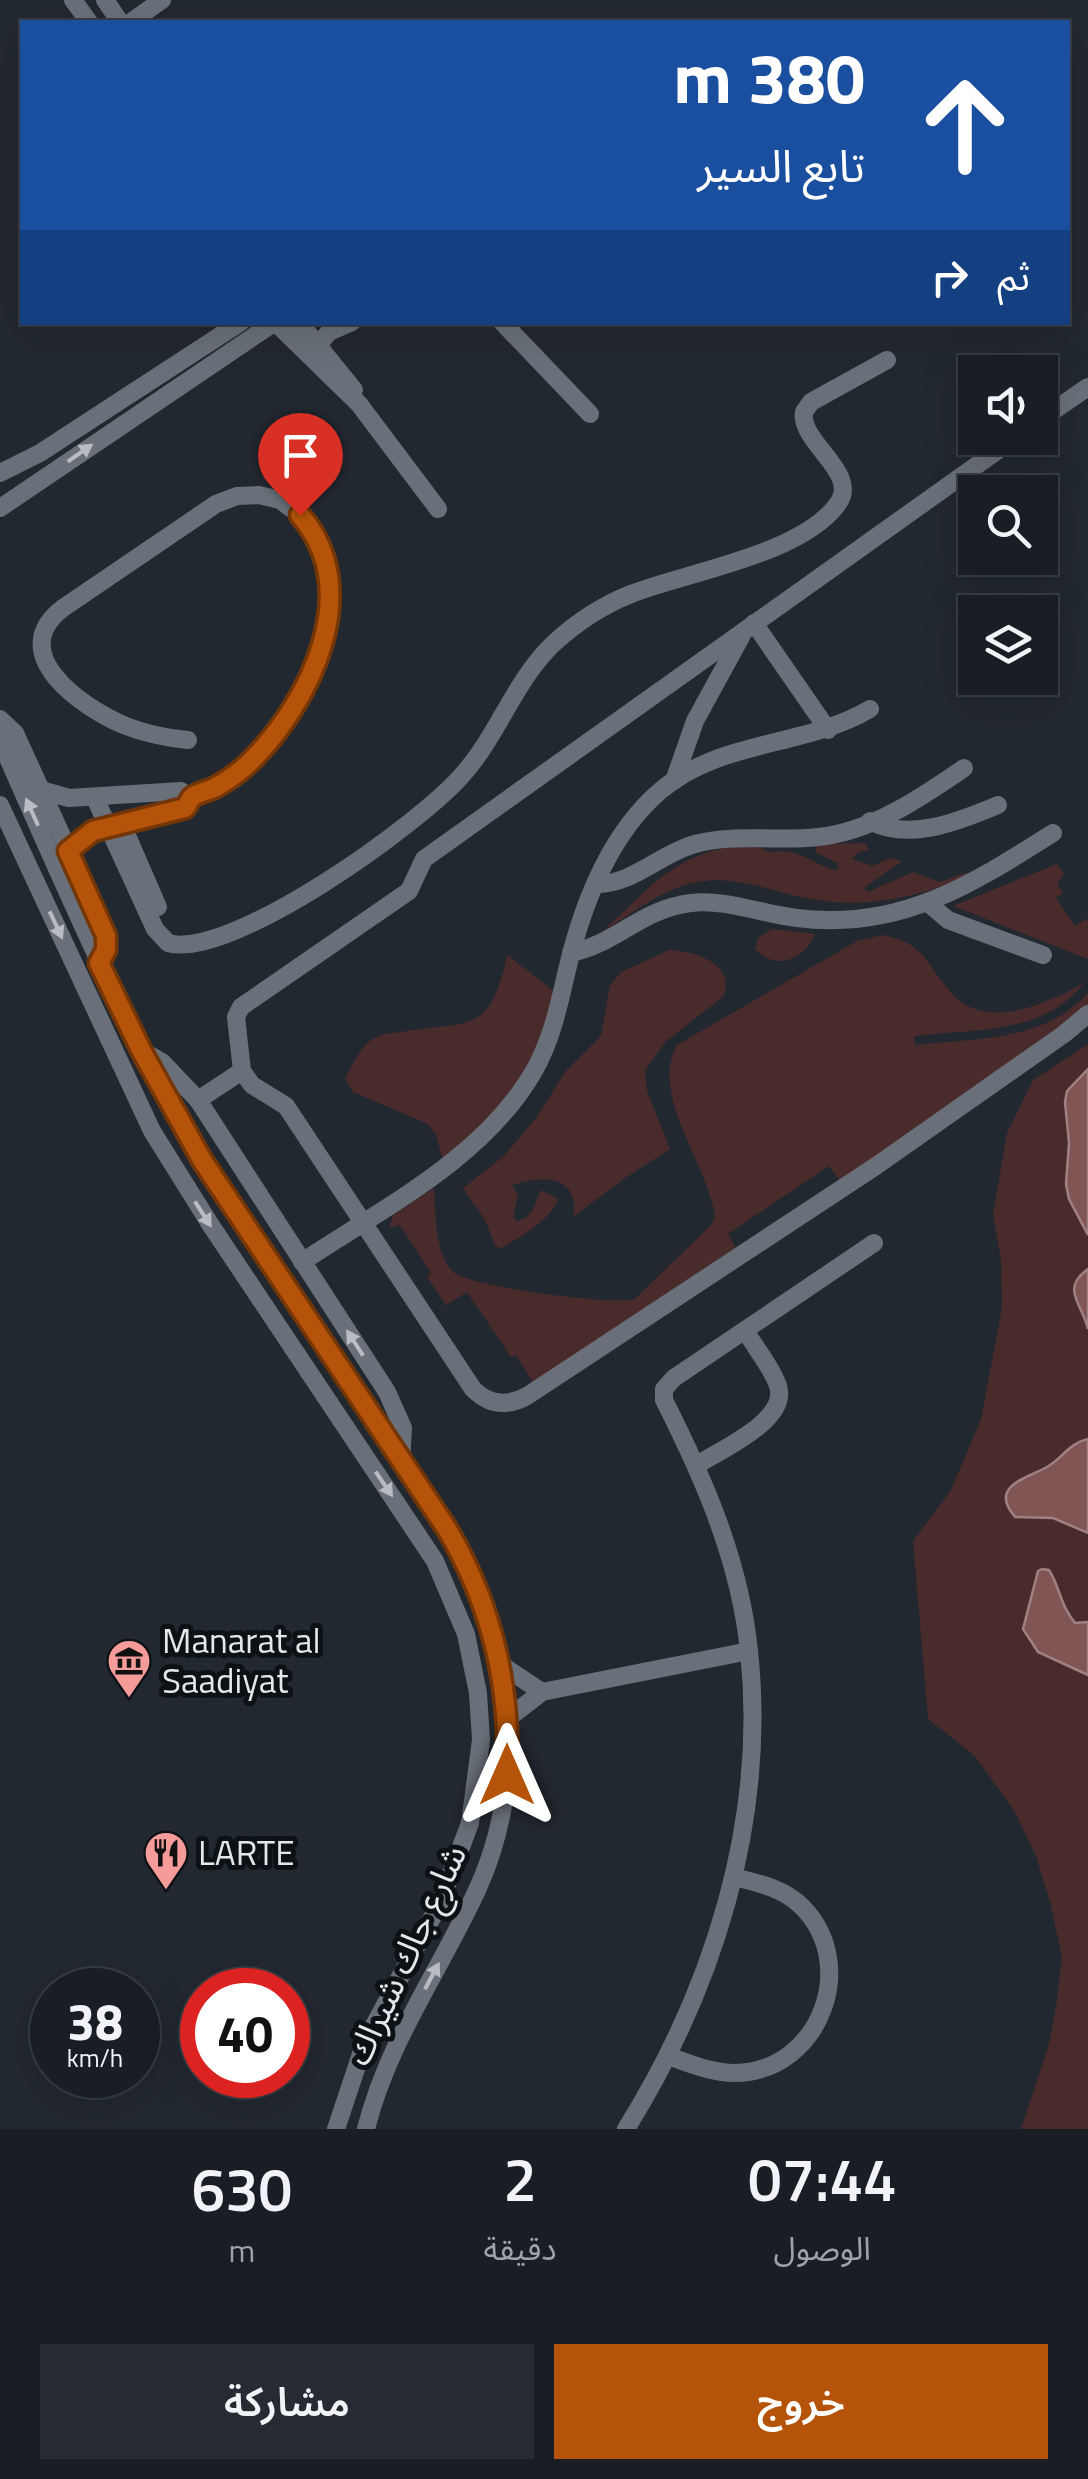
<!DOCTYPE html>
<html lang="ar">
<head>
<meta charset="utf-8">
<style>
  :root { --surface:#1a1e24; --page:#272b31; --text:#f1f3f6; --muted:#9fa2a6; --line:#383c41; --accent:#b45309 }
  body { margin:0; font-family:"Titillium Web","Noto Sans Arabic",sans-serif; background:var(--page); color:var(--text); direction:rtl; height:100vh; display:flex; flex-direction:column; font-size:38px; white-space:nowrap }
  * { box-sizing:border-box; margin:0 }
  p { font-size:32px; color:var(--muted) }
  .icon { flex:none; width:55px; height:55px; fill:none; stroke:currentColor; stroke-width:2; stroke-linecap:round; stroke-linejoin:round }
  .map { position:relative; height:2129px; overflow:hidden; direction:ltr }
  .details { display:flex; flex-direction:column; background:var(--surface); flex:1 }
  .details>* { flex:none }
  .guide { position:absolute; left:20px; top:20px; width:1050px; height:305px; border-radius:0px; box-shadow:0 10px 40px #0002,0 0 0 2px var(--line); direction:rtl; background:#1a4fa0; color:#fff; overflow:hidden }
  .tools { position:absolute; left:958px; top:355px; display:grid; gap:20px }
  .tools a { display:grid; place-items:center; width:100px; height:100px; border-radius:0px; background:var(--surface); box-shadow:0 10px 40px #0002,0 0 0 2px var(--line); font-size:50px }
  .speed { position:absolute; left:30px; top:1968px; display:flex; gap:20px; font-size:50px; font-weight:700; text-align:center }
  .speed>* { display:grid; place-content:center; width:130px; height:130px; border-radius:50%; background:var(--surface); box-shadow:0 10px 40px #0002,0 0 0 2px var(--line); line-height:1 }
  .speed small { font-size:25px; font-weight:400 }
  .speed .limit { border:15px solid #d22; background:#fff; color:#111 }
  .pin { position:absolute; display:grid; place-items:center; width:85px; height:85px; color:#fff; margin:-102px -42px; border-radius:50% 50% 50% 0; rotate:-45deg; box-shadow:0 0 10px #0007 }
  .pin .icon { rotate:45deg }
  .me { position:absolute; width:110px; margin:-55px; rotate:0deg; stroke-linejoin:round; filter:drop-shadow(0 0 8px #0008) }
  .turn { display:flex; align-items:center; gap:35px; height:210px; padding:0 40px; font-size:45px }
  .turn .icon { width:130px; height:130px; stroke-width:2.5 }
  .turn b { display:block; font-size:70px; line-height:85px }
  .then { display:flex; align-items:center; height:95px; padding:0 40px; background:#0003; gap:20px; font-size:38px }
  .eta { display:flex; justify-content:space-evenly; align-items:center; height:170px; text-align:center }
  .eta b { font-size:60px; font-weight:600; line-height:70px }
  .action { display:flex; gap:20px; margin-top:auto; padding:20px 40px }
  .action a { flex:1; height:115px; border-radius:0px; background:var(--accent); color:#fff; font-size:40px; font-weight:600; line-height:115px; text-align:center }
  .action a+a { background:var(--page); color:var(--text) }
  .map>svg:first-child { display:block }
</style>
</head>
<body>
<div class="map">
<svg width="1088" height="2129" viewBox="0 0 1088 2129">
  <rect width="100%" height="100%" fill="#222830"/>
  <!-- green -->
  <g fill="#492b2b">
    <path d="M755,843l13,9c33,-4 39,10 67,18l4,-2 -2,-5 -22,-11 3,-8 47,-1 4,7 -10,2 -7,7 20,7 19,-8 11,3 -38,27 4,4 45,-20 27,10 24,-9 10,1c-49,21 -103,35 -157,26 -42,-6 -77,-26 -120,-18 -34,6 -67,33 -95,50 56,-51 72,-80 153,-89z"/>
    <polygon points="1057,864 1064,874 1057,883 1063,893 1056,898 1075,926 1086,919 1088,922 1088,959 953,906"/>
    <path d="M772,929l43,5c-10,26 -42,38 -60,14l4,-11z"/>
    <path d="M883,935c38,7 42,25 64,53 35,46 97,17 137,-5 -40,52 -110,46 -170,53l1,9c61,-7 129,-3 173,-52v18l-246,173 -13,-18 -101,68 11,19 -203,134 -20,-32 -5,2 -44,-65 -21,13 -19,-28 4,-4 -31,-48 -11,3 4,-13 41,-27c2,27 0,62 18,83 12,15 162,35 183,28l77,-75 3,-8c-7,-52 -66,-121 -38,-171l180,-104z"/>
    <path d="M669,950c26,1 68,14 54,47l-58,45 -20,29 2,20 23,58 -45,29 -51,38c-1,-6 1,-12 -1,-17 -7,-28 -42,-20 -61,-14l6,10 -5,22 4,4c17,-3 17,-18 24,-31l17,9c-9,23 -37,37 -57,50l-6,-4 -10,-25 -22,-32 41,-32 32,-38 30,-47 35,-35 9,-50 11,-14z"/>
    <path d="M507,955l48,37 -14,56 -29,50 -69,62 -7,-25 -8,-11 -75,-32 -8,-14c7,-12 15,-30 26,-38 9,-6 20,-7 30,-8 70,-12 89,4 106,-77z"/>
    <polygon points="1088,1044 1088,2129 1021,2129 1049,2044 1057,2001 1062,1956 1050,1902 1036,1856 1015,1812 975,1756 928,1719 913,1541 951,1490 981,1419 1002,1308 1001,1260 993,1215 1007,1133 1033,1080"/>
  </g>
  <!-- water -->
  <g fill="#825555" stroke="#9f8183" stroke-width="2.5">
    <polygon points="1088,1069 1088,1235 1069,1199 1066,1184 1069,1143 1065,1102 1067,1091"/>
    <path d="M1088,1269v60c-6,-26 -28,-40 0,-60z"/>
    <path d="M1088,1439v94l-35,-15 -38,-1c-27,-31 12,-39 32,-50 16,-9 22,-24 41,-28z"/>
    <path d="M1042,1569l7,1c11,17 11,35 26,53l13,-1v53l-50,-23 -15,-23 15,-58z"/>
  </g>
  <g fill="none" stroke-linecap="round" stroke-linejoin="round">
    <!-- minor -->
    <g stroke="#697079" stroke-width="18">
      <polyline points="73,0 89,22"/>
      <polyline points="105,0 120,22"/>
      <polyline points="131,22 162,0"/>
      <polyline points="275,322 359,404 438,509"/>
      <polyline points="299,322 354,390"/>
      <polyline points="502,322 590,414"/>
      <polyline points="314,350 329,332 352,322"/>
      <polyline points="1040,420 1088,387"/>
      <path d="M1015,438l-591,421 -15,32 -168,116 -5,10 6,54 10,14 34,21 187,283c16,16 34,18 54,7l349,-230 188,-132 24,-20"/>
      <polyline points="0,473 40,453 241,322"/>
      <polyline points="0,508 275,322"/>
      <polyline points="754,623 828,730"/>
      <polyline points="0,719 15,733 104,928 106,950 99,963"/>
      <path d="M0,740c63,143 124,285 202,420l245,369c64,107 83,243 31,359 -37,81 -90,153 -112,241"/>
      <polyline points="674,781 695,721 741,637"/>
      <polyline points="41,790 69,798 181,791 191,798"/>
      <path d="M95,798l60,131 13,14c62,18 255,-121 296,-170 35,-40 51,-93 90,-130 22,-20 49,-38 77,-49 57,-22 168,-39 206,-89 25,-32 -38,-62 -33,-93l7,-10 76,-42"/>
      <polyline points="0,805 152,1131 210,1224 435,1561 466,1634 478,1693 481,1740 470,1823 440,1903 365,2042 336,2129"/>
      <path d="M870,821c39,21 90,0 128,-16"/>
      <polyline points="122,824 158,907"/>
      <path d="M68,851l25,-20 92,-22 6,-11 36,-18 23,-19 30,-34 27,-45 15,-38 8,-42v-26l-13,-39 -17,-22 -20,-15 -21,-5 -22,1 -21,8 -153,104c-60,46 21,101 63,118 20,8 41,12 62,14"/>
      <path d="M596,884c36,1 65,-31 99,-40 41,-11 82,-2 123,-7 53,-5 104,-40 146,-69"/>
      <polyline points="928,903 948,920 1043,955"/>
      <path d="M571,953c45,-9 70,-44 120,-50 36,-4 70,11 106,15 102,13 174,-33 256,-85"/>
      <polyline points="141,1050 162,1062 198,1100 387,1392 403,1428 401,1462"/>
      <polyline points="198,1100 242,1071"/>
      <path d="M302,1262c81,-54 182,-104 232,-191 18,-32 25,-66 33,-101 15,-64 42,-135 93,-179 61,-52 143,-43 210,-82"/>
      <path d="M697,1465c25,-16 92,-45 81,-79 -6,-19 -23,-38 -33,-56"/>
      <polyline points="500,1664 542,1692"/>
      <polyline points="507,1719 542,1692 749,1651"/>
      <path d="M668,2056c21,7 43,17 67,17 86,-1 127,-113 63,-170 -19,-16 -41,-20 -64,-26"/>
      <path d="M626,2129c88,-141 141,-310 123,-478 -9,-90 -45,-172 -85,-251v-11l10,-11 200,-135"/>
    </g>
  </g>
  <!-- one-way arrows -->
  <defs><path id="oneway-solid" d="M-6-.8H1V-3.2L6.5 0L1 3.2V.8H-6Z" transform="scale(2.5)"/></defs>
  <g fill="#b8bdc4">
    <use href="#oneway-solid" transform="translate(80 453) rotate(-35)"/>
    <use href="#oneway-solid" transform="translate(32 812) rotate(-114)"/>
    <use href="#oneway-solid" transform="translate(56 925) rotate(65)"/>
    <use href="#oneway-solid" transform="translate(203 1214) rotate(57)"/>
    <use href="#oneway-solid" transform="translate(355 1343) rotate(-123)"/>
    <use href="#oneway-solid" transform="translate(384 1484) rotate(56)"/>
    <use href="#oneway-solid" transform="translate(432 1976) rotate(-62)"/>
  </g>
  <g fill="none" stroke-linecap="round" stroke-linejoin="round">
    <defs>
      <path id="route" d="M300,515c65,75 11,186 -49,246 -11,11 -24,20 -37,27 -6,3 -17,5 -22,9 -3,3 -4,8 -7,11l-92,23 -25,20 38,85v14l-7,13 42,87 61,110 245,369c45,76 64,158 60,246"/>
    </defs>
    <!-- route casing -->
    <use href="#route" stroke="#753606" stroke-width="25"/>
    <!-- route -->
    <use href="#route" stroke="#b45309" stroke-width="18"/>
  </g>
  <!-- icons -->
  <defs>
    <symbol id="museum-pin" viewBox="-11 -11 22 30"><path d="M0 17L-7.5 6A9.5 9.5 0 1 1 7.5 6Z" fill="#f59b9a" stroke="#0e1114"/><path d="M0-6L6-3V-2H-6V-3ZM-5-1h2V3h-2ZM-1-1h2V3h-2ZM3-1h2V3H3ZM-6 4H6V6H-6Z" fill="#111"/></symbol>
    <symbol id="restaurant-pin" viewBox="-11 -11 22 30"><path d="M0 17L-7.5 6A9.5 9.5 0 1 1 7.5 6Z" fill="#f59b9a" stroke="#0e1114"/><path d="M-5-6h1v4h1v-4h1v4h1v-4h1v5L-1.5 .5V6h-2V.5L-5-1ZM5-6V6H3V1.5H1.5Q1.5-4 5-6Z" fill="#111"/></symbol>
  </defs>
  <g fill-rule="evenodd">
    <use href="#museum-pin" x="104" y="1636" width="50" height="68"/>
    <use href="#restaurant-pin" x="141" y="1828" width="50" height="68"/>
  </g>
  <g text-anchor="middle" stroke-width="10" stroke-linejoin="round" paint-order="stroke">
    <!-- poi labels -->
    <g font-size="35" fill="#e3e7ed" stroke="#0e1114" text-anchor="start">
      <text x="162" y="1653">Manarat al<tspan x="162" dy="40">Saadiyat</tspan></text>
      <text x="198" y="1865">LARTE</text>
    </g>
    <!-- street labels -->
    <g font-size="35" fill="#e3e7ed" stroke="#0e1114">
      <text transform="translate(406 1955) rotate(-65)" y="12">شارع جاك شيراك</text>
    </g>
  </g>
</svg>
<div class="tools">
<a><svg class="icon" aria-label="sound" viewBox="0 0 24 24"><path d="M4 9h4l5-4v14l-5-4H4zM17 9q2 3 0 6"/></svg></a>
<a><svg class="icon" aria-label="search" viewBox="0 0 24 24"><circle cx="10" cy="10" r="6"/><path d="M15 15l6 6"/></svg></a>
<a><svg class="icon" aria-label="layers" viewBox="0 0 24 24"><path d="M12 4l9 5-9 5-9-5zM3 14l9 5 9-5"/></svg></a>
</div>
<div class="speed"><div>38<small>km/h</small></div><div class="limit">40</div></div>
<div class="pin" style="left:300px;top:515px;background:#d93025"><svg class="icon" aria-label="arrive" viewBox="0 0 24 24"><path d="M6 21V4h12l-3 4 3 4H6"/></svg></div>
<svg class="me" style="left:507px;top:1775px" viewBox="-20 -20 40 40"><path d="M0-17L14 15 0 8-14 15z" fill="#b45309" stroke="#fff" stroke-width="4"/></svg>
<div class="guide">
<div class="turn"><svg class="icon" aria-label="ahead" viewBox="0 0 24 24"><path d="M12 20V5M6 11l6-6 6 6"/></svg><div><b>380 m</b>تابع السير</div></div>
<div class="then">ثم<svg class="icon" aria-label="right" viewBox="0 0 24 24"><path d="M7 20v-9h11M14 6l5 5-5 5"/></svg></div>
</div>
</div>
<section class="details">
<div class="eta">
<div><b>07:44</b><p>الوصول</p></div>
<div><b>2</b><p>دقيقة</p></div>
<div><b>630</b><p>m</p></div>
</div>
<div class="action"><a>خروج</a><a>مشاركة</a></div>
</section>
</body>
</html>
